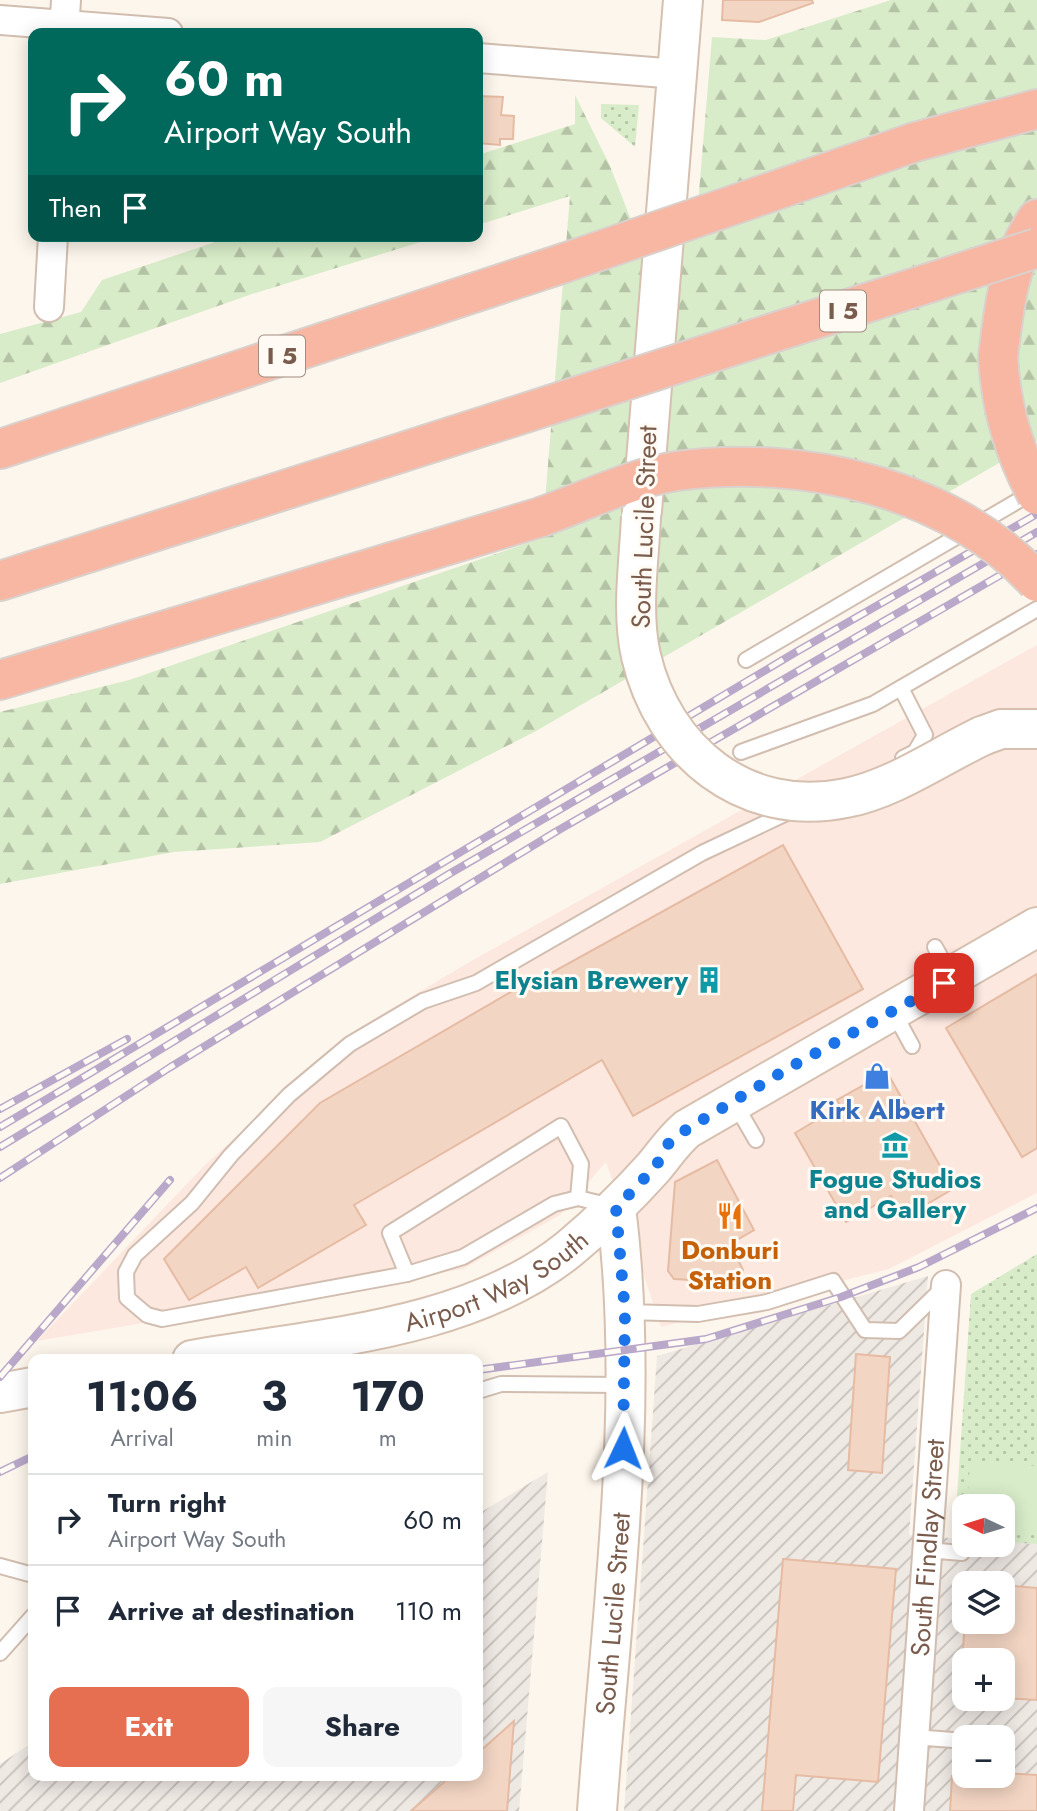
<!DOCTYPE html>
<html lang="en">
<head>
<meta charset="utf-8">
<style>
  :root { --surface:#fff; --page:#f6f6f7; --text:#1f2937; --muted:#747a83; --line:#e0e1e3; --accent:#e76f51 }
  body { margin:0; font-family:Jost,sans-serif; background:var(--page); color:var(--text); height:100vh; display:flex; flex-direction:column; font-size:26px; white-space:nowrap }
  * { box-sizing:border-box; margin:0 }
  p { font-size:23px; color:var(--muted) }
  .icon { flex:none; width:38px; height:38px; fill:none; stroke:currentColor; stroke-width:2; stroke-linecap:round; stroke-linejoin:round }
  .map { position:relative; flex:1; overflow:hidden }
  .panel { position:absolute; left:28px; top:1354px; width:455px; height:427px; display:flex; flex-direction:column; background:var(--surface); border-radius:14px; box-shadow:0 4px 18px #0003 }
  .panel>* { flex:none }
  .top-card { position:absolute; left:28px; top:28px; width:455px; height:214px; border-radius:14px; box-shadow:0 4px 18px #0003; background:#00695c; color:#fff; overflow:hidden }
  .needle { width:46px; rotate:274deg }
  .controls { position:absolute; left:952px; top:1494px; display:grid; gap:14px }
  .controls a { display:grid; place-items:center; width:63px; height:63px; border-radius:14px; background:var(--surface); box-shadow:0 4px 18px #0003; font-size:35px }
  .pin { position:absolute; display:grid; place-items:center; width:60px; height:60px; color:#fff; margin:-30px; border-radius:14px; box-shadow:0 4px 10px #0006 }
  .me { position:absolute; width:77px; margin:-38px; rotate:2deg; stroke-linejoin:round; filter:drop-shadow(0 0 5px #0008) }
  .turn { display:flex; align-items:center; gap:24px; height:147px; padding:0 21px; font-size:32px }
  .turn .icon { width:91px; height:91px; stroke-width:2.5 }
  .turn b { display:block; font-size:49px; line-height:60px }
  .then { display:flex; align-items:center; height:66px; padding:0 21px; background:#0003; gap:14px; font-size:26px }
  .eta { display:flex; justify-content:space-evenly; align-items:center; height:119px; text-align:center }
  .eta b { font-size:42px; font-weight:700; line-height:49px }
  .button { display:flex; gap:14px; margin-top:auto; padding:14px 21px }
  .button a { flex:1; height:80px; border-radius:14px; background:var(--accent); color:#fff; font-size:28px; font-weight:700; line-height:80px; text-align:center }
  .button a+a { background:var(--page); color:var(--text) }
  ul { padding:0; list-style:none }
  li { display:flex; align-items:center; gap:21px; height:91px; padding:0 21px; border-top:2px solid var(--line) }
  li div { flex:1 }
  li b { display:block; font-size:26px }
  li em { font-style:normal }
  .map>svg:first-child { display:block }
</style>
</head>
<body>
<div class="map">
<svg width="1037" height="1811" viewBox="0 0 1037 1811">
  <defs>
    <pattern id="industrial-furrows" width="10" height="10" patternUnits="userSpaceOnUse" patternTransform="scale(1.75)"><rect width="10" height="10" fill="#efe9e4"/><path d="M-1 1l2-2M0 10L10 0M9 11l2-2" fill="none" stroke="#c7c0bb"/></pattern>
    <pattern id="grass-dots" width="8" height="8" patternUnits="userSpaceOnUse" patternTransform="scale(1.75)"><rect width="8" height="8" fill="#d8ecc9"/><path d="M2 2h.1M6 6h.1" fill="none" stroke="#b4c2a5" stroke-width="1.8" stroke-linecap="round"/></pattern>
    <pattern id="forest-firs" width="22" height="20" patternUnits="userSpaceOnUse" patternTransform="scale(1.75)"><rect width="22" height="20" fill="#d8ecc9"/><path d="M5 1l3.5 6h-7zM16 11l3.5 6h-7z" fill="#b4c2a5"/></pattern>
  </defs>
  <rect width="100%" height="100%" fill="#fdf6ec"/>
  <!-- commercial -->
  <polygon fill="#fde8e0" points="1037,645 1037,1193 889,1269 661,1327 606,1162 560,1215 463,1269 37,1341 204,1166 349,1034 466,964"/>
  <!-- industrial -->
  <g fill="url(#industrial-furrows)" fill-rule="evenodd">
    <path d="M928,1276l-19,259 55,4v6h39v-3l34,2v267h-413l33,-455zM964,1584h39v38h-39zM964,1661h39v38h-39zM964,1738h39v38h-39z"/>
    <polygon points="548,1472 519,1811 0,1811 0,1764 33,1742 33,1776 478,1776 478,1514"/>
  </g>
  <!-- grass -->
  <g fill="url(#grass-dots)">
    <polygon points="601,104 639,105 635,147 601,118"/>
    <polygon points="1037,1254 1037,1544 1003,1542 1003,1507 964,1507 964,1539 954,1539 971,1294"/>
  </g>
  <!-- forest -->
  <g fill="url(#forest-firs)">
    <polygon points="891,0 1037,0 1037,441 536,731 320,842 174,852 0,884 0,712 129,680 542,538 570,196 478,225 478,155 575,124 575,95 610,166 633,225 696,228 712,37 766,40"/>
    <polygon points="233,236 440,236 252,294 0,383 0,334 81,312 102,280"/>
  </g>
  <!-- pitch -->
  <polygon fill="#d8ecc9" points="970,1462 1037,1466 1037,1535 1003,1532 1003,1507 967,1507"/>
  <!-- building -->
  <g fill="#f3d5c3" stroke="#e6bba3" stroke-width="2">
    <polygon points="723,0 812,0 813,3 759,22 722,20"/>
    <polygon points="478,96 503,97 501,115 514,116 513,139 500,139 500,145 478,143"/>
    <polygon points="783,845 863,989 633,1116 602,1060 354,1205 366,1225 258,1288 246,1267 189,1300 164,1259 320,1103 533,979 535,982"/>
    <polygon points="1037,974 1037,1148 1022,1157 946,1028"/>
    <polygon points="887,1072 953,1189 903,1218 891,1196 846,1222 795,1133 840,1106 837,1100"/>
    <polygon points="717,1160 754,1230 730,1244 743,1270 740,1283 674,1279 668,1271 675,1182"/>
    <polygon points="856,1354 890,1357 882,1473 848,1470"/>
    <polygon points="783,1559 896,1569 878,1782 796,1775 793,1811 762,1811"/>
    <polygon points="1003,1585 1037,1588 1037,1700 1003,1698 1003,1661 962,1661 965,1622 1003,1622"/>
    <polygon points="514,1721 507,1811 411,1811 451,1776 478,1776 478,1753"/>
    <polygon points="1003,1773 1037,1775 1037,1811 950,1811 952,1776 1003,1776"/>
  </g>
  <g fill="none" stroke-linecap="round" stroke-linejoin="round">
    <defs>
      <g id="lane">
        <polyline points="746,660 1033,492"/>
        <polyline points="901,688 925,735 915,752 903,758"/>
        <polyline points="741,752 873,704 1037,609"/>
        <polyline points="935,947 950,974"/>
        <polyline points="893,1011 912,1046"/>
        <polyline points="734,1102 756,1140"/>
        <polyline points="611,1206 578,1198 554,1204 463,1257 407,1274 162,1319 147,1315 127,1298 126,1272 135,1255 192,1203 231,1155 289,1095 350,1044 423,1001 476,983 702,853 793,810"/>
        <polyline points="407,1274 390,1233 561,1126 581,1164 578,1198"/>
        <polyline points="626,1312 698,1314 767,1302 833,1281 865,1330 899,1331 943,1288"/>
        <polyline points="478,1391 501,1384 622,1385"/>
        <polyline points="927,1550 962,1553"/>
        <polyline points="0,1566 33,1575"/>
        <polyline points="0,1653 33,1616"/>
        <polyline points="913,1737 953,1740"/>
      </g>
      <g id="street">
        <polyline points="0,20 168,33"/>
        <polyline points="64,33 66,0"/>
        <polyline points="478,58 677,74"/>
        <polyline points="49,307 53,236"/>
        <path id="s1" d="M909,1811l37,-526"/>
      </g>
      <g id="secondary">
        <polyline points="642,511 683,0"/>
        <polyline points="982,736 1001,729 1037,729"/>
        <path id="s2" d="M192,1360c124,-22 275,-29 377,-111 30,-25 58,-52 84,-81 13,-15 18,-25 34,-39l350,-202"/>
        <polyline points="0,1393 33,1387"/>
        <path id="s3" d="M597,1811c14,-196 44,-408 19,-603"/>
      </g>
      <g id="highway">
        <polyline points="745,201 915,142 1037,109"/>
        <polyline points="757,338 929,283"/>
        <path d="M998,357c6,-48 10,-97 39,-138"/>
        <polyline points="0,449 564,263"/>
        <polyline points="0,581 550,405"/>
        <polyline points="0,680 541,517"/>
      </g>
    </defs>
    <!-- lane casing -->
    <use href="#lane" stroke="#d1beb0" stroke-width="18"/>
    <!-- street casing -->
    <use href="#street" stroke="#d1beb0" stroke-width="32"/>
    <!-- secondary casing -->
    <use href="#secondary" stroke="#d6c0b0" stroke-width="42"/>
    <!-- highway casing -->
    <use href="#highway" stroke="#dad1cd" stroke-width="42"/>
    <!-- lane -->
    <use href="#lane" stroke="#fff" stroke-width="14"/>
    <!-- street -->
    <use href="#street" stroke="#fff" stroke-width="28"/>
    <!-- secondary -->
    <use href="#secondary" stroke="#fff" stroke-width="38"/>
    <!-- highway -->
    <use href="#highway" stroke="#f7b7a3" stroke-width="38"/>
    <defs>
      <g id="rail">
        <polyline points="0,1109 127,1039"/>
        <polyline points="0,1127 796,652 1037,514"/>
        <polyline points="0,1147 449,874 1037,532"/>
        <polyline points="0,1178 169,1068 557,831 1037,554"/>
        <polyline points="478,1370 706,1339 841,1297 919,1267 1037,1208"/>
        <polyline points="0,1377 170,1180"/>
        <polyline points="0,1472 33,1456"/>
      </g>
    </defs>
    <!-- rail casing -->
    <use href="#rail" stroke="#b9a8c9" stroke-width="8"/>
    <!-- rail -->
    <use href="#rail" stroke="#fffaf3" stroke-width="5" stroke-dasharray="16" stroke-linecap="butt"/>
    <defs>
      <path id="secondary-bridge" d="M641,517c-2,45 -10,95 0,139 22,95 104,163 205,142 47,-9 92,-41 136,-62"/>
      <g id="highway-bridge">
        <polyline points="564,263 745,201"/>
        <polyline points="929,283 1037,248"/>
        <path d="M998,357c3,50 15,93 39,138"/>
        <polyline points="550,405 757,338"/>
        <path d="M541,517c42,-15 93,-40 136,-46 125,-17 273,16 360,111"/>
      </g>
    </defs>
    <!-- secondary-bridge casing -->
    <use href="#secondary-bridge" stroke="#d6c0b0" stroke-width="42" stroke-linecap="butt"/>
    <!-- highway-bridge casing -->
    <use href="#highway-bridge" stroke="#dad1cd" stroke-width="42" stroke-linecap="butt"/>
    <!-- secondary-bridge -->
    <use href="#secondary-bridge" stroke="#fff" stroke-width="38"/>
    <!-- highway-bridge -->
    <use href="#highway-bridge" stroke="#f7b7a3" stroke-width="38"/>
  </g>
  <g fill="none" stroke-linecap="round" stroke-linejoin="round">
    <!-- route -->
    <polyline stroke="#1a73e8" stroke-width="12" stroke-dasharray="0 21.6" points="623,1448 625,1312 616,1208 656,1166 668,1144 687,1129 794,1065 944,983"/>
  </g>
  <!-- icons -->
  <defs>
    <symbol id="building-bare" viewBox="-9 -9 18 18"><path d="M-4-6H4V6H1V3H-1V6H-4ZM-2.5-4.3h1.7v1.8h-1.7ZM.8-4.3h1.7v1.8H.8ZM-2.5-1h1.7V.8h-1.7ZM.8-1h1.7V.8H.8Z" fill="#0f9aa8" stroke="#fffaf3" stroke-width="2.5" paint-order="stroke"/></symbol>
    <symbol id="shop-bare" viewBox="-9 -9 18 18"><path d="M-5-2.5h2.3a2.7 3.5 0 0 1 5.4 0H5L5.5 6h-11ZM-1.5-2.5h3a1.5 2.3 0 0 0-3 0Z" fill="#3f7fe0" stroke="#fffaf3" stroke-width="2.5" paint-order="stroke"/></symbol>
    <symbol id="museum-bare" viewBox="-9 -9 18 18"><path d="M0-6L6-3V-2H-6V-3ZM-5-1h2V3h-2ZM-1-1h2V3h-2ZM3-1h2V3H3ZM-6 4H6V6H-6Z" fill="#0f9aa8" stroke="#fffaf3" stroke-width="2.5" paint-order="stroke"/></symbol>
    <symbol id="restaurant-bare" viewBox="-9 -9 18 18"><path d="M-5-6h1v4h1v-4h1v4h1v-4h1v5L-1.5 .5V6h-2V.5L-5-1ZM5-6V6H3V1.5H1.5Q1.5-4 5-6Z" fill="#e8710a" stroke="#fffaf3" stroke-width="2.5" paint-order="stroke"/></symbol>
  </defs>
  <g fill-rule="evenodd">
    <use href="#building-bare" x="690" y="961" width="38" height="38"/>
    <use href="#shop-bare" x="858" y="1057" width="38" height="38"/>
    <use href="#museum-bare" x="876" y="1126" width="38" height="38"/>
    <use href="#restaurant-bare" x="711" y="1197" width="38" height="38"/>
  </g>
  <g text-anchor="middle" stroke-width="6" stroke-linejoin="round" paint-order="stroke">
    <!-- shield labels -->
    <g fill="#fffaf3" stroke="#a28b7f" stroke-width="2">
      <rect x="820" y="290.5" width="46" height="41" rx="5"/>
      <rect x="259" y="335.5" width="46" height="41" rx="5"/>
    </g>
    <g font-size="24" font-weight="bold" fill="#7a5c4d">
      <text x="843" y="319">I 5</text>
      <text x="282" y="364">I 5</text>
    </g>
    <!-- street labels -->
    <g font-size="26" fill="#7a5c4d" stroke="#fffaf3">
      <text transform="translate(644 527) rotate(-88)" y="9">South Lucile Street</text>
      <text dy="9" stroke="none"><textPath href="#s2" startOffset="317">Airport Way South</textPath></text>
      <text dy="9" stroke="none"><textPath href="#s1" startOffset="264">South Findlay Street</textPath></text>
      <text dy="9" stroke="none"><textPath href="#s3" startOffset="198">South Lucile Street</textPath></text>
    </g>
    <!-- culture labels -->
    <g font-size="26" font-weight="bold" fill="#0d838f" stroke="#fffaf3" text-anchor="end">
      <text x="688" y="989">Elysian Brewery</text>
      <text x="895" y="1188" text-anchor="middle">Fogue Studios<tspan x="895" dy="30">and Gallery</tspan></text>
    </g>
    <!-- shop labels -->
    <g font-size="26" font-weight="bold" fill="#366cbe" stroke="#fffaf3">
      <text x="877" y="1119">Kirk Albert</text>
    </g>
    <!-- food labels -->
    <g font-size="26" font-weight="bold" fill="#c56008" stroke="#fffaf3">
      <text x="730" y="1259">Donburi<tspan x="730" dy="30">Station</tspan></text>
    </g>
  </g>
</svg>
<div class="controls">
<a><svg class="needle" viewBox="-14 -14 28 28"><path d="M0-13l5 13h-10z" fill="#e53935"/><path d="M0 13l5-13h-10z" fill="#747a83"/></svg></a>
<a><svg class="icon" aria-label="layers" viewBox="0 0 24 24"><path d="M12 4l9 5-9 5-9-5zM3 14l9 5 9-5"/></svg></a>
<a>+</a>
<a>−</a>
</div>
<div class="pin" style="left:944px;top:983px;background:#d93025"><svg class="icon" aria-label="arrive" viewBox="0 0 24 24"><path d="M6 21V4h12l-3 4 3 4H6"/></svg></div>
<svg class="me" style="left:623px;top:1448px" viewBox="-20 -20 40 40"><path d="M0-17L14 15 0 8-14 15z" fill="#1a73e8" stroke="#fff" stroke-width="4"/></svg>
<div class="top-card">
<div class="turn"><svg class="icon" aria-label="right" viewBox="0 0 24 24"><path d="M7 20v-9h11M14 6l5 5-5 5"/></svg><div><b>60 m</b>Airport Way South</div></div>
<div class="then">Then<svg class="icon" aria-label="arrive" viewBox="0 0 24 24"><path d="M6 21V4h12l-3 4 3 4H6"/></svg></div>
</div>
<section class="panel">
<div class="eta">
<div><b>11:06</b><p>Arrival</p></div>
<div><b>3</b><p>min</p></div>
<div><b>170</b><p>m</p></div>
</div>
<ul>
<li><svg class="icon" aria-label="right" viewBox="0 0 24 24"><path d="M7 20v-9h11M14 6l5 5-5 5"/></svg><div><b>Turn right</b><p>Airport Way South</p></div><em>60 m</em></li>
<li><svg class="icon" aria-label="arrive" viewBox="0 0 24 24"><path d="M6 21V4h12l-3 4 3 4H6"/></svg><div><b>Arrive at destination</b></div><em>110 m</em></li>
</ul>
<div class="button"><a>Exit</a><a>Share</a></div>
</section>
</div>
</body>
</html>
